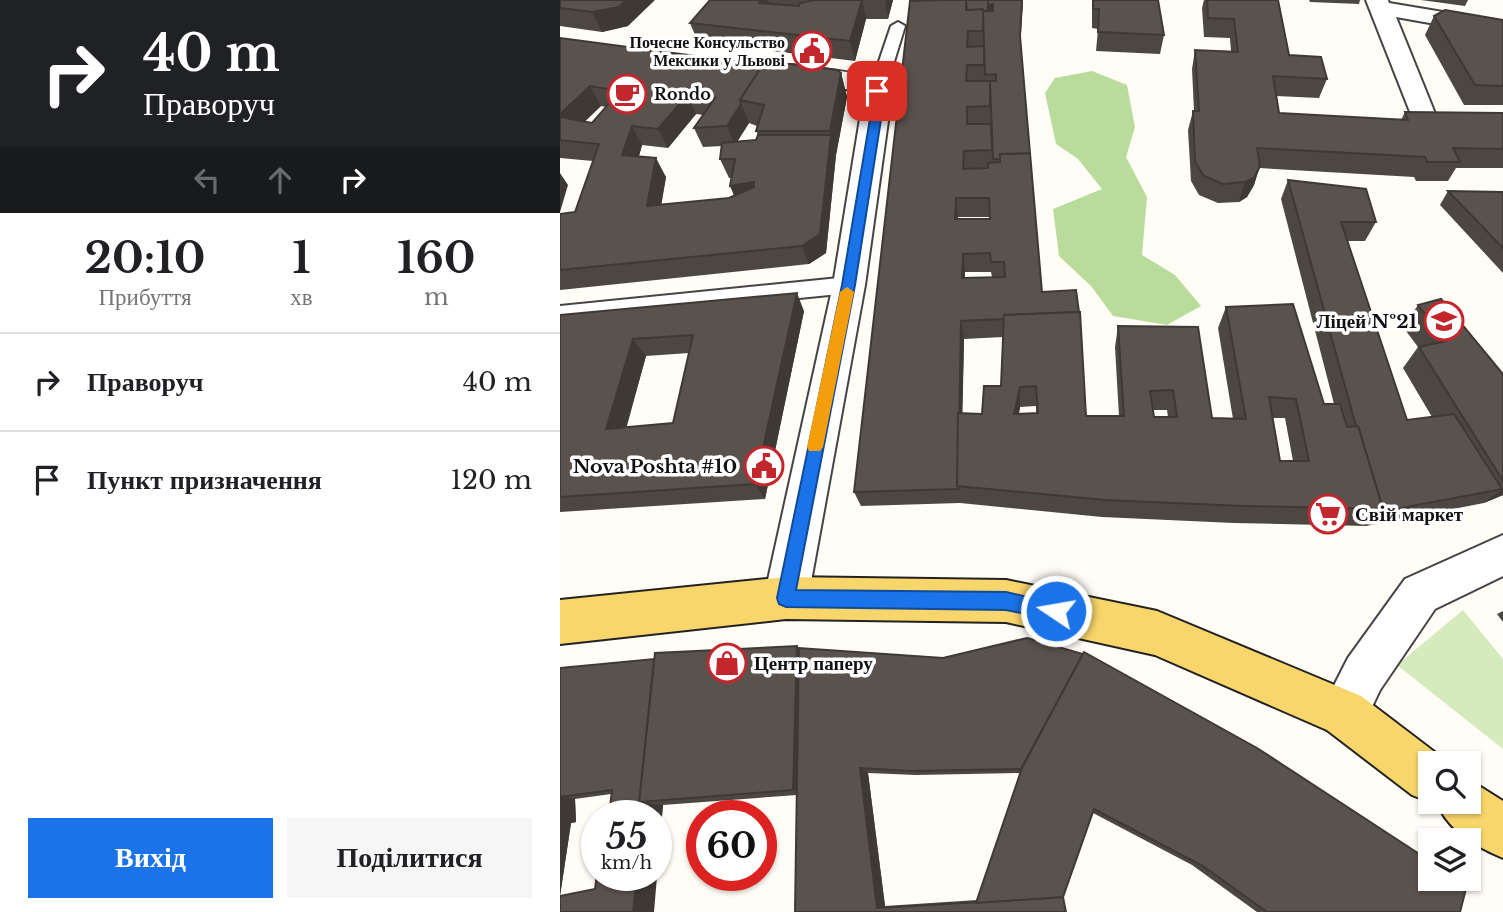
<!DOCTYPE html>
<html lang="uk">
<head>
<meta charset="utf-8">
<style>
  :root { --surface:#fff; --page:#f6f6f6; --text:#202124; --muted:#757577; --line:#e0e0e0; --accent:#1a73e8 }
  body { margin:0; font-family:"Libre Baskerville",serif; background:var(--page); color:var(--text); height:100vh; display:flex; flex-direction:column; font-size:26px; white-space:nowrap }
  * { box-sizing:border-box; margin:0 }
  p { font-size:23px; color:var(--muted) }
  .icon { flex:none; width:38px; height:38px; fill:none; stroke:currentColor; stroke-width:2; stroke-linecap:round; stroke-linejoin:round }
  .map { position:relative; flex:1; overflow:hidden }
  .panel { display:flex; flex-direction:column; background:var(--surface); width:560px }
  .panel>* { flex:none }
  .top-card { background:#202124; color:#fff; overflow:hidden }
  .fabs { position:absolute; left:858px; top:751px; display:grid; gap:14px }
  .fabs a { display:grid; place-items:center; width:63px; height:63px; border-radius:0px; background:var(--surface); box-shadow:0 2px 5px #0004; font-size:35px }
  .speed { position:absolute; left:21px; top:800px; display:flex; gap:14px; font-size:35px; font-weight:700; text-align:center }
  .speed>* { display:grid; place-content:center; width:91px; height:91px; border-radius:50%; background:var(--surface); box-shadow:0 2px 5px #0004; line-height:1 }
  .speed small { font-size:18px; font-weight:400 }
  .speed .limit { border:10px solid #d22; background:#fff; color:#111 }
  .pin { position:absolute; display:grid; place-items:center; width:60px; height:60px; color:#fff; margin:-30px; border-radius:14px; box-shadow:0 4px 10px #0006 }
  .me { position:absolute; width:77px; margin:-38px; rotate:282deg; stroke-linejoin:round; filter:drop-shadow(0 0 5px #0008) }
  .turn { display:flex; align-items:center; gap:24px; height:147px; padding:0 28px; font-size:32px }
  .turn .icon { width:91px; height:91px; stroke-width:2.5 }
  .turn b { display:block; font-size:49px; line-height:60px }
  .lanes { display:flex; align-items:center; height:66px; padding:0 28px; background:#0003; justify-content:center; gap:35px; direction:ltr }
  .lanes .off { opacity:.35 }
  .eta { display:flex; justify-content:space-evenly; align-items:center; height:119px; text-align:center }
  .eta b { font-size:42px; font-weight:700; line-height:49px }
  .primary-button { display:flex; gap:14px; margin-top:auto; padding:14px 28px }
  .primary-button a { flex:1; height:80px; border-radius:0px; background:var(--accent); color:#fff; font-size:28px; font-weight:700; line-height:80px; text-align:center }
  .primary-button a+a { background:var(--page); color:var(--text) }
  ul { padding:0; list-style:none }
  li { display:flex; align-items:center; gap:21px; height:98px; padding:0 28px; border-top:2px solid var(--line) }
  li div { flex:1 }
  li b { display:block; font-size:26px }
  li em { font-style:normal }
  main { display:flex; flex:1; min-height:0 }
  .map>svg:first-child { display:block }
</style>
</head>
<body>
<main>
<section class="panel">
<div class="top-card">
<div class="turn"><svg class="icon" aria-label="right" viewBox="0 0 24 24"><path d="M7 20v-9h11M14 6l5 5-5 5"/></svg><div><b>40 m</b>Праворуч</div></div>
<div class="lanes"><svg class="icon off" aria-label="left" viewBox="0 0 24 24"><path d="M17 20v-9H6M10 6l-5 5 5 5"/></svg><svg class="icon off" aria-label="ahead" viewBox="0 0 24 24"><path d="M12 20V5M6 11l6-6 6 6"/></svg><svg class="icon" aria-label="right" viewBox="0 0 24 24"><path d="M7 20v-9h11M14 6l5 5-5 5"/></svg></div>
</div>
<div class="eta">
<div><b>20:10</b><p>Прибуття</p></div>
<div><b>1</b><p>хв</p></div>
<div><b>160</b><p>m</p></div>
</div>
<ul>
<li><svg class="icon" aria-label="right" viewBox="0 0 24 24"><path d="M7 20v-9h11M14 6l5 5-5 5"/></svg><div><b>Праворуч</b></div><em>40 m</em></li>
<li><svg class="icon" aria-label="arrive" viewBox="0 0 24 24"><path d="M6 21V4h12l-3 4 3 4H6"/></svg><div><b>Пункт призначення</b></div><em>120 m</em></li>
</ul>
<div class="primary-button"><a>Вихід</a><a>Поділитися</a></div>
</section>
<div class="map">
<svg width="943" height="912" viewBox="0 0 943 912">
  <rect width="100%" height="100%" fill="#fffdf5"/>
  <!-- green -->
  <polygon fill="#d5ebbd" points="903,610 943,659 943,749 837,665"/>
  <!-- forest -->
  <polygon fill="#b9dc9c" points="532,71 567,85 575,127 566,157 587,197 582,255 615,275 641,306 607,325 553,316 531,286 499,256 493,209 542,189 518,159 496,144 485,93 495,78"/>
  <g fill="none" stroke-linecap="round" stroke-linejoin="round">
    <defs>
      <g id="lane">
        <polygon points="338,22 345,26 325,91 323,94 311,94 309,91 331,26"/>
        <polygon points="289,277 296,280 299,285 296,290 289,293 0,322 0,306"/>
      </g>
      <g id="street">
        <polygon points="806,0 828,0 829,3 943,22 943,36 836,17 876,116 872,122 863,124 854,122"/>
        <path d="M232,65c23,4 77,6 94,20 6,6 4,15 4,22l-25,178 -57,313 -7,15 -15,6 -15,-6 -7,-15 69,-313 31,-191 -7,-3 -74,-13 -4,-5 4,-5z"/>
        <polygon points="943,535 943,576 875,609 820,690 801,730 784,737 767,730 760,713 788,658 845,579"/>
      </g>
      <g id="primary">
        <polygon points="226,577 446,580 597,611 801,696 889,763 870,763 870,802 852,795 767,730 595,655 446,622 226,619 0,644 0,600"/>
        <path d="M908,779l35,22v57c-26,-11 -57,-29 -66,-56h31z"/>
      </g>
    </defs>
    <!-- lane casing -->
    <use href="#lane" stroke="#444" stroke-width="4"/>
    <!-- street casing -->
    <use href="#street" stroke="#444" stroke-width="4"/>
    <!-- primary casing -->
    <use href="#primary" stroke="#222" stroke-width="4"/>
    <!-- lane -->
    <use href="#lane" fill="#fff" fill-rule="evenodd"/>
    <!-- street -->
    <use href="#street" fill="#fff" fill-rule="evenodd"/>
    <!-- primary -->
    <use href="#primary" fill="#f9d66b" fill-rule="evenodd"/>
  </g>
  <!-- wall -->
  <g fill="#4d4742" fill-rule="evenodd">
    <polygon points="0,0 68,26 42,32 0,26"/>
    <polygon points="150,0 333,0 328,19 306,19 295,61 138,42 130,23"/>
    <path d="M384,0h79l-3,43 22,249 44,124h33l-4,-69 3,-21 94,92 21,1 -15,-91 8,-21 98,97h10l-53,-205 7,-19 88,42 -11,19h-17l59,179 25,-3 -29,-49 15,-21 -15,-20 15,-22 85,69v121l-19,8 -118,23 -132,-3 -132,-6 -142,-14 -99,3 -7,-14zM398,217h32v2h-32zM405,272h26l1,5 -27,1zM443,337l-2,49 -19,28 -20,-1 2,-74zM476,406v7l-17,1 1,-7zM593,410h14l1,7h-14zM712,418h13l8,43h-13z"/>
    <polygon points="532,0 598,0 604,35 600,54 536,51 538,29 532,28"/>
    <polygon points="644,0 718,0 729,55 767,79 759,98 716,96 719,113 841,120 845,112 943,113 943,168 896,168 888,181 856,181 854,177 699,168 694,185 687,197 679,202 658,203 639,195 631,181 628,130 633,111 634,111 632,69 635,50 671,51 670,38 644,37 642,8"/>
    <polygon points="749,0 800,0 799,4 750,2"/>
    <polygon points="861,0 908,0 905,6"/>
    <polygon points="874,16 943,20 943,105 904,105 865,35"/>
    <path d="M0,38l203,27 78,8 6,24 -11,58 -10,98 -17,11 -249,26v-76l15,-2 18,-51 -33,-3zM41,106l5,1 -14,16 -7,-2zM136,114l7,1 -9,13 9,19 19,-1 -2,13 9,19h2l3,18 -5,2 -68,6 5,-27 -27,-21 3,-11 26,3zM189,123l8,3 -1,5 2,4 -2,5 -19,2z"/>
    <polygon points="888,191 943,192 943,273 880,205"/>
    <path d="M244,311l-39,188 -205,13v-197zM129,353l-16,70 -47,4 20,-71z"/>
    <polygon points="943,611 943,622 937,614"/>
    <path d="M237,646l2,2 661,264h-203l-65,-47 -99,-52 -30,84 3,15h-271l2,-117 -134,10 -7,70 -45,-81 -36,5 1,23 -5,1 -11,73v-228zM308,773l48,2 104,-2 -43,127 -92,6z"/>
  </g>
  <!-- shaded-wall -->
  <g fill="#3f3936">
    <polygon points="66,0 95,0 68,26 42,32 32,12"/>
    <polygon points="201,0 208,0 211,13 199,3"/>
    <polygon points="302,0 306,19 295,61 290,41"/>
    <polygon points="325,0 333,0 328,19"/>
    <polygon points="462,0 463,0 460,50 460,36"/>
    <polygon points="433,4 434,18 428,19 428,5"/>
    <polygon points="281,73 287,97 276,155 270,131"/>
    <polygon points="30,86 41,106 10,136 0,120 0,114"/>
    <polygon points="127,95 136,114 108,148 98,129"/>
    <polygon points="181,104 189,123 175,145 167,126"/>
    <polygon points="72,126 82,145 74,174 62,155"/>
    <polygon points="271,135 276,155 266,253 249,264 242,246"/>
    <polygon points="96,158 106,177 98,225 87,206"/>
    <polygon points="700,166 694,185 687,197 679,202 685,182"/>
    <polygon points="0,173 8,185 0,212"/>
    <polygon points="194,182 202,201 178,205 170,186"/>
    <polygon points="396,198 398,217 398,238 395,219"/>
    <polygon points="403,254 405,272 404,296 402,278"/>
    <polygon points="237,293 244,311 205,499 195,484"/>
    <polygon points="401,321 404,339 401,486 398,486"/>
    <polygon points="73,339 86,356 62,444 46,429"/>
    <polygon points="460,387 460,407 455,433 454,414"/>
    <polygon points="943,489 943,495 924,503"/>
    <polygon points="237,646 249,657 247,794 233,790"/>
    <polygon points="300,768 308,773 325,906 317,908"/>
    <polygon points="0,797 15,799 16,822 11,823 0,896"/>
    <polygon points="90,804 103,805 94,912 73,912 77,875 96,875 96,816 89,816"/>
  </g>
  <!-- building -->
  <g fill="#5a524d" stroke="#3f3936" stroke-width="2" fill-rule="evenodd">
    <polygon points="0,0 66,0 59,7 32,12 0,8"/>
    <polygon points="150,0 201,0 199,3 239,6 240,3 255,0 302,0 290,41 130,23"/>
    <path d="M384,0h22v10l17,-1v22h-15l-1,16 17,-1v19h-17l-1,16h24v25l-23,1v17h24l1,26 -28,1 -1,18 25,-1v-5l12,-1v-8l30,-1 12,139 34,-2 3,22 -75,3v4l-43,2 -3,168 -104,3 56,-491zM396,198h33l1,21h-35zM430,253l1,9h13l1,15 -43,1 1,-24z"/>
    <polygon points="406,0 428,0 428,11 423,11 423,9 407,10"/>
    <polygon points="428,0 462,0 460,36 470,153 440,154 440,159 433,159 430,81 436,81 436,74 425,75 423,11 433,11 433,4 428,5"/>
    <polygon points="533,0 598,0 604,35 538,32 539,9 533,9"/>
    <polygon points="647,0 718,0 729,55 761,57 767,79 713,76 719,113 848,120 845,112 943,113 943,149 893,148 900,162 867,162 865,157 697,148 700,166 694,178 685,182 663,184 644,176 635,162 633,111 639,111 635,50 678,52 674,19 648,18"/>
    <polygon points="885,10 943,20 943,86 915,85 874,16"/>
    <polygon points="0,38 203,65 180,100 181,104 167,126 134,128 155,98 127,95 98,129 72,126 62,155 96,158 87,206 169,198 194,187 194,182 170,186 175,159 160,159 162,143 196,140 198,135 271,135 260,234 242,246 0,270 0,214 15,212 39,144 0,140 0,117 32,123 60,91 30,86 0,114"/>
    <polygon points="205,61 277,70 281,73 270,131 196,131 204,105 180,100"/>
    <polygon points="728,180 806,189 816,222 781,222 847,420 894,414 942,489 820,512 823,509 798,426 796,426"/>
    <polygon points="888,191 943,192 943,248"/>
    <path d="M237,293l-42,191 -195,13v-182zM133,335l-20,88 -67,6 27,-90z"/>
    <polygon points="881,299 943,374 943,481 859,347 886,341 858,305"/>
    <path d="M733,304l31,100h16l7,23 11,-1 25,83 -139,-3 -139,-6 -148,-14 1,-73 24,1 2,-28h17l3,-71 76,-3 6,104h38l-6,-90 80,1 14,91 34,1 -20,-112zM476,386l2,27 -24,1 6,-27zM613,390l4,27h-23l-4,-26zM709,397l27,2 13,62h-29z"/>
    <polygon points="467,638 523,654 461,769 351,771 300,768 317,908 503,897 506,912 235,912 239,648 383,658"/>
    <polygon points="237,646 233,790 79,802 95,653"/>
    <polygon points="524,652 697,748 870,861 870,878 897,878 907,885 900,912 707,912 643,866 534,809 503,897 416,903 462,768"/>
    <polygon points="94,659 79,802 90,804 89,816 49,816 52,790 0,797 0,668"/>
    <polygon points="37,873 37,875 77,875 73,912 0,912 0,896 35,889"/>
  </g>
  <!-- route -->
  <polygon fill="#1a73e8" stroke="#114b97" stroke-width="2" points="317,87 322,91 323,107 295,285 236,590 446,592 503,605 505,611 503,618 496,620 446,610 226,607 219,604 217,598 282,285 312,107 311,91"/>
  <!-- slow -->
  <polygon fill="#f59e0b" points="287,287 294,292 263,447 260,451 249,451 247,447 280,292"/>
  <!-- icons -->
  <defs>
    <symbol id="civic-ring" viewBox="-11 -11 22 22"><circle r="9.5" fill="#fff" stroke="#c4262e" stroke-width="1.5"/><path d="M-.6-6.5H3V-4.5H.6V-3L4-1V1h2V6H-6V1h2V-1L-.6-3ZM-1.2 2.5V6h2.4V2.5Z" fill="#c4262e"/></symbol>
    <symbol id="cafe-ring" viewBox="-11 -11 22 22"><circle r="9.5" fill="#fff" stroke="#c4262e" stroke-width="1.5"/><path d="M-5.5-4.5H6V0H3Q3 3.5 0 3.5H-2.5Q-5.5 3.5-5.5 0ZM3-3.2v2h1.7v-2ZM-6 4.5H4V6H-6Z" fill="#c4262e"/></symbol>
    <symbol id="school-ring" viewBox="-11 -11 22 22"><circle r="9.5" fill="#fff" stroke="#c4262e" stroke-width="1.5"/><path d="M0-5L7-2L0 1L-7-2ZM-4 1L0 2.5L4 1V4Q0 6-4 4Z" fill="#c4262e"/></symbol>
    <symbol id="supermarket-ring" viewBox="-11 -11 22 22"><circle r="9.5" fill="#fff" stroke="#c4262e" stroke-width="1.5"/><path d="M-6-5.5h2.5l.6 2H6L4.5 2H-2.5L-4.4-4H-6ZM-1.5 3.2a1.3 1.3 0 1 0 .1 0ZM3 3.2a1.3 1.3 0 1 0 .1 0Z" fill="#c4262e"/></symbol>
    <symbol id="shop-ring" viewBox="-11 -11 22 22"><circle r="9.5" fill="#fff" stroke="#c4262e" stroke-width="1.5"/><path d="M-5-2.5h2.3a2.7 3.5 0 0 1 5.4 0H5L5.5 6h-11ZM-1.5-2.5h3a1.5 2.3 0 0 0-3 0Z" fill="#c4262e"/></symbol>
  </defs>
  <g fill-rule="evenodd">
    <use href="#civic-ring" x="230" y="29" width="44" height="44"/>
    <use href="#cafe-ring" x="45" y="72" width="44" height="44"/>
    <use href="#school-ring" x="862" y="299" width="44" height="44"/>
    <use href="#civic-ring" x="182" y="444" width="44" height="44"/>
    <use href="#supermarket-ring" x="746" y="492" width="44" height="44"/>
    <use href="#shop-ring" x="145" y="641" width="44" height="44"/>
  </g>
  <g text-anchor="middle" stroke-width="7" stroke-linejoin="round" paint-order="stroke">
    <!-- far-poi labels -->
    <g font-size="16" font-weight="bold" fill="#111" stroke="#fff" text-anchor="end">
      <text x="225" y="48">Почесне Консульство<tspan x="225" dy="18">Мексики у Львові</tspan></text>
      <text x="94" y="100" text-anchor="start">Rondo</text>
    </g>
    <!-- poi labels -->
    <g font-size="19" font-weight="bold" fill="#111" stroke="#fff" text-anchor="end">
      <text x="857" y="328">Ліцей №21</text>
      <text x="177" y="473">Nova Poshta #10</text>
      <text x="795" y="521" text-anchor="start">Свiй маркет</text>
      <text x="194" y="670" text-anchor="start">Центр паперу</text>
    </g>
  </g>
</svg>
<div class="fabs">
<a><svg class="icon" aria-label="search" viewBox="0 0 24 24"><circle cx="10" cy="10" r="6"/><path d="M15 15l6 6"/></svg></a>
<a><svg class="icon" aria-label="layers" viewBox="0 0 24 24"><path d="M12 4l9 5-9 5-9-5zM3 14l9 5 9-5"/></svg></a>
</div>
<div class="speed"><div>55<small>km/h</small></div><div class="limit">60</div></div>
<div class="pin" style="left:317px;top:91px;background:#d93025"><svg class="icon" aria-label="arrive" viewBox="0 0 24 24"><path d="M6 21V4h12l-3 4 3 4H6"/></svg></div>
<svg class="me" style="left:496px;top:611px" viewBox="-20 -20 40 40"><circle r="17" fill="#1a73e8" stroke="#fff" stroke-width="3"/><path d="M0-11L8 9 0 5-8 9z" fill="#fff"/></svg>
</div>
</main>
</body>
</html>
